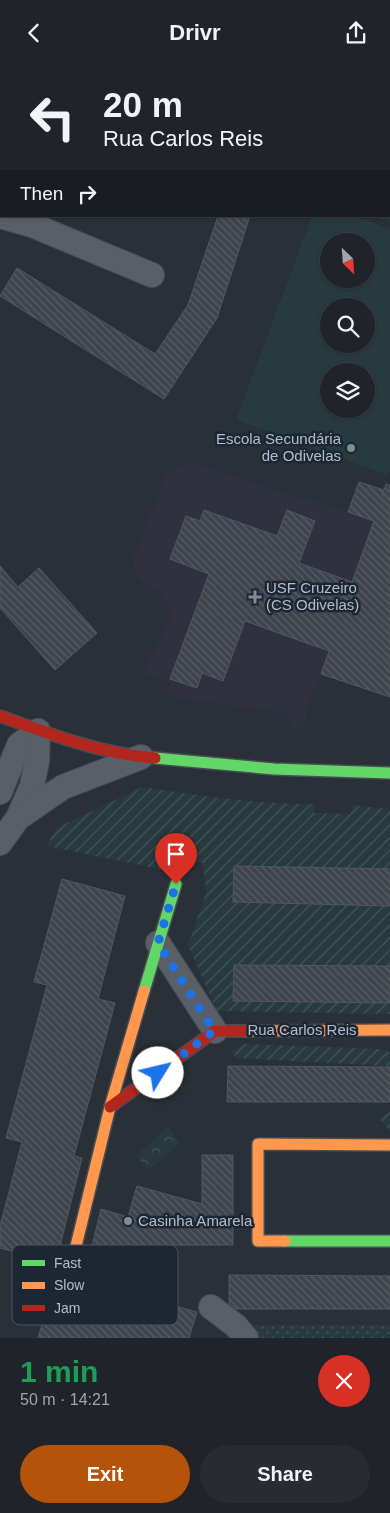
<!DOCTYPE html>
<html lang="en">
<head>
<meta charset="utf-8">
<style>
  :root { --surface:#20242a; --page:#282c32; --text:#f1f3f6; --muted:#a2a4a8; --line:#3d4147; --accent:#b45309 }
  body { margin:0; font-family:Arial,sans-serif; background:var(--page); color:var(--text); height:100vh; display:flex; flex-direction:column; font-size:19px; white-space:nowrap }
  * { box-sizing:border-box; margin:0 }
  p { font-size:16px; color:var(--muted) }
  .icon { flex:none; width:28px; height:28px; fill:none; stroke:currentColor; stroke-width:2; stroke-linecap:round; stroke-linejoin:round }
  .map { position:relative; height:1273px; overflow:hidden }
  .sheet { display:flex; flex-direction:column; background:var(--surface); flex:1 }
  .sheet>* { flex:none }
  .hud { position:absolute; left:0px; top:0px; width:390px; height:152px; box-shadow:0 1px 4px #0004,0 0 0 1px var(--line); background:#20242a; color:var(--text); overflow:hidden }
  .needle { width:32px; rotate:155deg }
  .fabs { position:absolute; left:320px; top:168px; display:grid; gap:10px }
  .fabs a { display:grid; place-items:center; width:55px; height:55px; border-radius:50%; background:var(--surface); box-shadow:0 1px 4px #0004,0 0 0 1px var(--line); font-size:25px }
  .pin { position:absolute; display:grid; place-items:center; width:42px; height:42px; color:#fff; margin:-51px -21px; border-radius:50% 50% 50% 0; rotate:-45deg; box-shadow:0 0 5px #0007 }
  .pin .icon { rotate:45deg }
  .me { position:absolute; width:55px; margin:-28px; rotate:54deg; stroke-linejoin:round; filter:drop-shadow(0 0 4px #0008) }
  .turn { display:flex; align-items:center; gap:18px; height:105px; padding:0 20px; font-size:22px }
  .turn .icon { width:65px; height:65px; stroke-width:2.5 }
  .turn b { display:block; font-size:35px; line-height:42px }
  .then { display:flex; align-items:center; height:48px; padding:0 20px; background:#0003; gap:10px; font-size:19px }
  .round { display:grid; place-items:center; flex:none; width:52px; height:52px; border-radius:26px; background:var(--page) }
  .headline { display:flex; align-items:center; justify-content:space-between; height:85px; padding:0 20px }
  h1 { font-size:30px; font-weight:600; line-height:38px; color:#1e9e55 }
  .button { display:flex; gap:10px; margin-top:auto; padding:10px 20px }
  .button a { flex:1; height:58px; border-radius:30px; background:var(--accent); color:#fff; font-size:20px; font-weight:600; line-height:58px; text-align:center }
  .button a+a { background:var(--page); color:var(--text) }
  header { display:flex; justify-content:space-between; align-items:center; height:65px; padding:0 20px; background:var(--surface); font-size:22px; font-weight:600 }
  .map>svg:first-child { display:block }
</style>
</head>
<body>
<header><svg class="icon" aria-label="back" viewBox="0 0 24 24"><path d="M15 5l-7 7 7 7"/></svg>Drivr<svg class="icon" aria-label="share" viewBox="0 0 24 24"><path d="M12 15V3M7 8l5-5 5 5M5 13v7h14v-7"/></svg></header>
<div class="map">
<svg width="390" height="1273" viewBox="0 0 390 1273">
  <defs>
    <pattern id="grass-dots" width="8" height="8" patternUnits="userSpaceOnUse" patternTransform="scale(1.25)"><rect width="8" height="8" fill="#273a3e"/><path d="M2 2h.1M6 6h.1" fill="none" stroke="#445559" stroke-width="1.8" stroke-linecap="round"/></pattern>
    <pattern id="forest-crowns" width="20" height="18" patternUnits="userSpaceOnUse" patternTransform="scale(1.25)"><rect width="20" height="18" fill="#273a3e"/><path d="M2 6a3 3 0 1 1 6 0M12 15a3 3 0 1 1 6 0" fill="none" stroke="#445559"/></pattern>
    <pattern id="garden-furrows" width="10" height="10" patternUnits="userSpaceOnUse" patternTransform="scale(1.25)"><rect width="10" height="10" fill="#273a3e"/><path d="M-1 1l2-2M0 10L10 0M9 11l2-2" fill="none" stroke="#445559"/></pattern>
    <pattern id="building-back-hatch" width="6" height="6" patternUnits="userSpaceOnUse" patternTransform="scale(1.25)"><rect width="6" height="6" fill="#3f444c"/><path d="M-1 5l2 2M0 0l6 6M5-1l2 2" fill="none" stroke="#585d64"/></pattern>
  </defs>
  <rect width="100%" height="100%" fill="#2a3038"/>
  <!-- medical -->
  <polygon fill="#31303e" points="188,399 201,400 374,456 321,609 308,639 304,662 293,663 286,648 165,631 170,618 143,609 172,550 170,542 159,527 140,515 134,503 134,491 167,409 176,402"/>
  <!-- grass -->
  <g fill="url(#grass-dots)">
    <polygon points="389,92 390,92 390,157 375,151 389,151"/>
    <polygon points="246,1260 390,1260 390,1273 260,1273"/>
  </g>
  <!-- forest -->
  <polygon fill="url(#forest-crowns)" points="167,1062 180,1077 149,1105 136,1091"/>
  <!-- garden -->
  <g fill="url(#garden-furrows)">
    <path d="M143,722c57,9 113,17 171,17v9l37,1 1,-9 38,4v205l-173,-3 -29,-66 18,-52 -3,-30 -22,-5 -7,14 -127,-26 9,-18z"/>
    <polygon points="244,979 380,984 390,987 390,1001 237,993 230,987"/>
    <polygon points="390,1046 390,1067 379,1053"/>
  </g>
  <!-- pitch -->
  <path fill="#273a3e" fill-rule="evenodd" d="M312,151h43l35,13v241l-2,5 -152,-55zM329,176h37v38h-37zM329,241h37v38h-37zM329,306h37v38h-37z"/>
  <!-- building -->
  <g fill="url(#building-back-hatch)" stroke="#52575f">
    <polygon points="218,151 250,151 217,253 164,334 0,231 17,203 155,289 188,240"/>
    <polygon points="359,417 384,425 382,431 386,419 390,420 390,632 321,609 329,586 245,556 223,616 202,608 197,623 170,614 209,509 170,494 186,451 200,456 204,445 277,471 287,445 315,456 299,498 352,517 374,456 348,447"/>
    <polygon points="0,501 18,522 39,503 97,568 55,605 0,543"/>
    <polygon points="234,801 390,804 390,841 233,837"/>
    <polygon points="62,814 125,831 98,934 115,938 74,1091 82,1093 61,1177 61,1185 65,1192 72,1196 80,1196 87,1192 91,1185 101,1144 128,1152 137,1121 202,1139 202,1090 233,1090 233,1180 167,1180 151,1234 197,1247 189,1273 38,1273 60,1199 0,1183 0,1161 22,1077 6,1073 47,920 34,917"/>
    <polygon points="234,900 390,901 390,938 233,936"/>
    <polygon points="228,1001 390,1002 390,1037 227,1037"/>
    <polygon points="229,1210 390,1211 390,1244 236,1244 229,1239"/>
  </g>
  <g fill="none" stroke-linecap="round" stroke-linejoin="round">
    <defs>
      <g id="street">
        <polyline points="191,0 194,1"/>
        <polyline points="389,63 390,63"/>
        <polyline points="0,151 32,160 152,210"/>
        <polyline points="0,727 19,680 38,666"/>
        <polyline points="18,753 32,721 37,696 38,666"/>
        <polyline points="0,778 18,753 63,722 141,692"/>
        <polyline points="158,878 215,966"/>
        <polyline points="211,1242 236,1261 246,1273"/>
      </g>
      <g id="fast">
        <polyline points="155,693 274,704 390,708"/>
        <polyline points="144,926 176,819"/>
        <polyline points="285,1176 390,1176"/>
      </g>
      <g id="slow">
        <polyline points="246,966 390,965"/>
        <polyline points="285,1176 258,1176 258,1079 390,1080"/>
        <polyline points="76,1181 110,1042 144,926"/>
      </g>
      <g id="jam">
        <path d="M0,651c50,18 101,38 155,42"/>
        <polyline points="110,1042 215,966 246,966"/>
      </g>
    </defs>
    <!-- street casing -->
    <use href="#street" stroke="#484c55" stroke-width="26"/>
    <!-- fast casing -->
    <use href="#fast" stroke="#484c55" stroke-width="14"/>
    <!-- slow casing -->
    <use href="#slow" stroke="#484c55" stroke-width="14"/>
    <!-- jam casing -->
    <use href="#jam" stroke="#484c55" stroke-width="14"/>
    <!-- street -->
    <use href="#street" stroke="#5a5e66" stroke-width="24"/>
    <!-- fast -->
    <use href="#fast" stroke="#63d668" stroke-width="11"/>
    <!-- slow -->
    <use href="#slow" stroke="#ff974d" stroke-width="11"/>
    <!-- jam -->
    <use href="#jam" stroke="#b3261e" stroke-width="11"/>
  </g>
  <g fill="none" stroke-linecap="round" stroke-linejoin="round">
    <!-- route -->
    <polyline stroke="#1a73e8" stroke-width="9" stroke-dasharray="0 16.2" points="158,1008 214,966 158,878 176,819"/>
  </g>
  <!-- markers -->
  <g fill="#848b96" stroke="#1d2633" stroke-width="2">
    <circle cx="351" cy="383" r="5"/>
    <path d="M252.5 524.5h5v5h5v5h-5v5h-5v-5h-5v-5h5z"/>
    <circle cx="128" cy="1156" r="5"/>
  </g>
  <g text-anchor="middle" stroke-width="5" stroke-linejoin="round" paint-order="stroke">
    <!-- poi labels -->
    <g font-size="15" fill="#b4bcc9" stroke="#1d2633" text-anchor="start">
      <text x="341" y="379" text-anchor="end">Escola Secundária<tspan x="341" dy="17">de Odivelas</tspan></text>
      <text x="266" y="528">USF Cruzeiro<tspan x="266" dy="17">(CS Odivelas)</tspan></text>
      <text x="138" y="1161">Casinha Amarela</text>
    </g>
    <!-- street labels -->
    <g font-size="15" fill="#b4bcc9" stroke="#1d2633">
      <text x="302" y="970">Rua Carlos Reis</text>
    </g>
  </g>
  <!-- legend -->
  <rect x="12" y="1180" width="166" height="80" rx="8" fill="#1d2633" stroke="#4a5360" stroke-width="1"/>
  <rect x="22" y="1195" width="23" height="6" fill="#63d668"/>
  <rect x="22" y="1217" width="23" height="7" fill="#ff974d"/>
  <rect x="22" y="1240" width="23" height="6" fill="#b3261e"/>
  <g font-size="14" fill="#b4bcc9">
    <text x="54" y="1203">Fast</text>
    <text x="54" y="1225">Slow</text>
    <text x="54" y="1248">Jam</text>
  </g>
</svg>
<div class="fabs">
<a><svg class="needle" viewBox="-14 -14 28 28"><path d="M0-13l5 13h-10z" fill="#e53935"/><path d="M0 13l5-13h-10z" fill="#a2a4a8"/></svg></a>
<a><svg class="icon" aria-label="search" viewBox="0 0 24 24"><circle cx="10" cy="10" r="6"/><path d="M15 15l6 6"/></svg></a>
<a><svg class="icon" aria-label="layers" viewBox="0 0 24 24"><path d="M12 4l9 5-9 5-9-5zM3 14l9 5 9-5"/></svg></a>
</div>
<div class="pin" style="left:176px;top:819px;background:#d93025"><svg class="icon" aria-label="arrive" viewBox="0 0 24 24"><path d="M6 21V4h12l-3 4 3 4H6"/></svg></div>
<svg class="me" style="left:158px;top:1008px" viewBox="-20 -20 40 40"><circle r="19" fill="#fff"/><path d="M0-13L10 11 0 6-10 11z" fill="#1a73e8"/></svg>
<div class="hud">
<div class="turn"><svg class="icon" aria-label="left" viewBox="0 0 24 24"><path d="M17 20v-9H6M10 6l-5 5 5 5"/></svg><div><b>20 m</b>Rua Carlos Reis</div></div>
<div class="then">Then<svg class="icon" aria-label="right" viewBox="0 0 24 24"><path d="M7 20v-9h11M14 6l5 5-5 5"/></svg></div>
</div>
</div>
<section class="sheet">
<div class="headline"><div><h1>1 min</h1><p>50 m · 14:21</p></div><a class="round" style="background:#d93025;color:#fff"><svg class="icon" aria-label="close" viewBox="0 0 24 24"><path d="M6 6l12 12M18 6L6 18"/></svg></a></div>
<div class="button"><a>Exit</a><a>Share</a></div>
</section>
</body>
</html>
